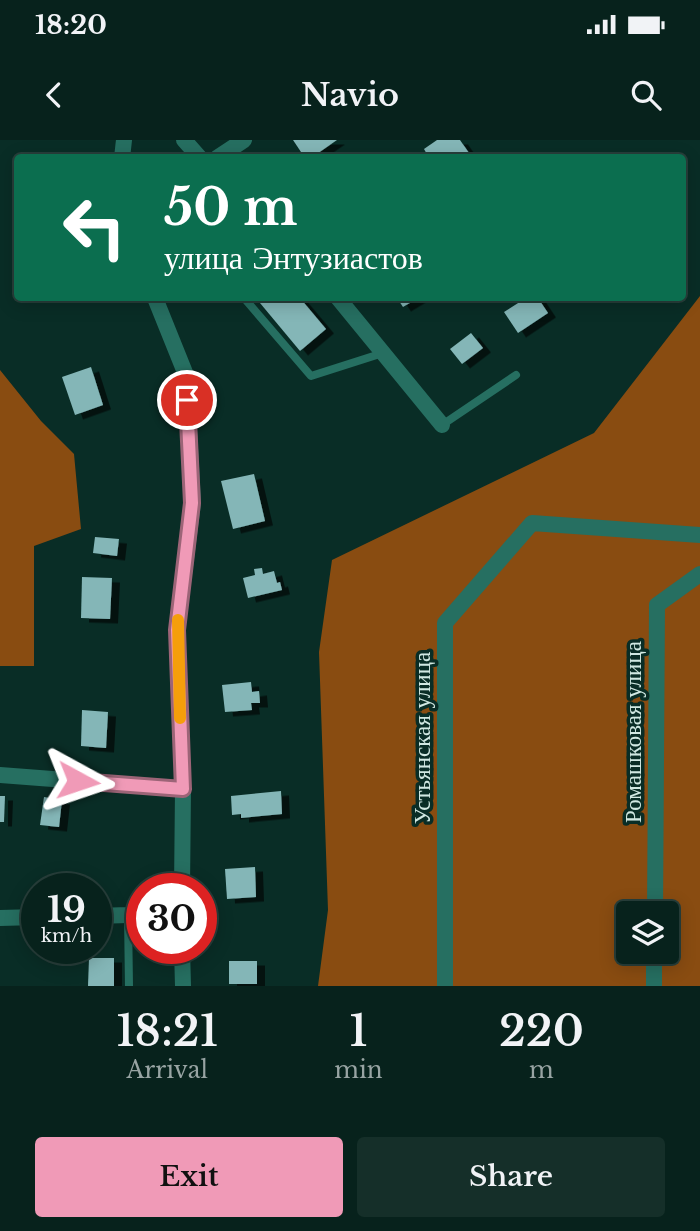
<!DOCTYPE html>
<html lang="en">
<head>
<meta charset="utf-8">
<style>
  :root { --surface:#07221c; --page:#152f29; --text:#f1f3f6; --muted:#98a4a3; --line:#283f3b; --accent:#f09ab7 }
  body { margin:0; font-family:"Libre Baskerville",serif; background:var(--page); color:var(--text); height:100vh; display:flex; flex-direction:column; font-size:26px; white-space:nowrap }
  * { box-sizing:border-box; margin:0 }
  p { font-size:23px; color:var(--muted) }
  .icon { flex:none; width:38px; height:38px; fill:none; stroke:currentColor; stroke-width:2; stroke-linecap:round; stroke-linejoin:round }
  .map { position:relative; height:846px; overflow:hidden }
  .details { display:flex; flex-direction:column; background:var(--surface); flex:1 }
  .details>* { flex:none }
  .banner { position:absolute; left:14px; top:14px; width:672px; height:147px; border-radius:7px; box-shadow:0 4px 18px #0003,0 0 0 2px var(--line); background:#0b6e4f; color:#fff; overflow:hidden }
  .controls { position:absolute; left:616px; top:761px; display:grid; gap:14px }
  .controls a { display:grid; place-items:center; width:63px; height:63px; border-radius:7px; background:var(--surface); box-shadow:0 4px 18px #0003,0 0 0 2px var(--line); font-size:35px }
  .speed { position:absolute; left:21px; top:733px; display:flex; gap:14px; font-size:35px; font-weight:700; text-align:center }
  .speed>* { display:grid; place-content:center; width:91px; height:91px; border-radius:50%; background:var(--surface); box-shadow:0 4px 18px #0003,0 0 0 2px var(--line); line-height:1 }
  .speed small { font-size:18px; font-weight:400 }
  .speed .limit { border:10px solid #d22; background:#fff; color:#111 }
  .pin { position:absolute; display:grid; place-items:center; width:60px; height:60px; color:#fff; margin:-30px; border:4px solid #fff; border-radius:50%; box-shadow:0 2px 7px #0007 }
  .me { position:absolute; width:77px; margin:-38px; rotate:95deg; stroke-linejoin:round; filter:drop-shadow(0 0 5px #0008) }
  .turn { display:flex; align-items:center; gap:24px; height:147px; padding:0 35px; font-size:32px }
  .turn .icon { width:91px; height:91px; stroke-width:2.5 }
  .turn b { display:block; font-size:49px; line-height:60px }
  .eta { display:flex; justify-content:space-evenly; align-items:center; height:119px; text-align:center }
  .eta b { font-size:42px; font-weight:600; line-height:49px }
  .primary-button { display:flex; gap:14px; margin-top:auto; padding:14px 35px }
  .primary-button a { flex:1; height:80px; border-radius:7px; background:var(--accent); color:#111; font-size:28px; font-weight:600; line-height:80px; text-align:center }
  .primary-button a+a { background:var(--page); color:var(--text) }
  .status { display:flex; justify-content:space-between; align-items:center; height:49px; padding:0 35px; background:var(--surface); direction:ltr }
  .status svg { height:19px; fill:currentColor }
  header { display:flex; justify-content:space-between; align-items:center; height:91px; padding:0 35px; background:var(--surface); font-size:32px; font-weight:600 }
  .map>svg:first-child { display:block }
</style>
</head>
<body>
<div class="status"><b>18:20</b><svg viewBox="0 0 49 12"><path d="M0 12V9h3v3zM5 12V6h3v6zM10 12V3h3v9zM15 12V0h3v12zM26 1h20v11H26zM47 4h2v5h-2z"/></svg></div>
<header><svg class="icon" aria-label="back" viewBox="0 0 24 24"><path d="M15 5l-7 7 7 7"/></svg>Navio<svg class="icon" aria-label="search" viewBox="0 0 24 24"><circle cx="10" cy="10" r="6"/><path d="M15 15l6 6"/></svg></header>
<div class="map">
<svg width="700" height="846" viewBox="0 0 700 846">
  <defs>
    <filter id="shadow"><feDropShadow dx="8" dy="4.5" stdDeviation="0" flood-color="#0009"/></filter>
  </defs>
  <rect width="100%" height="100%" fill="#092d26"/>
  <!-- forest -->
  <g fill="#894c11" fill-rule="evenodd">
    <path d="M700,156v690h-382l10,-76 -9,-258 13,-92 262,-127zM628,774h39v38h-39z"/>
    <polygon points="0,230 41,281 74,314 81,389 34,406 34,526 0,526"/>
  </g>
  <!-- building -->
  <g fill="#84b6b7" filter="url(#shadow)">
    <polygon points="293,0 337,0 311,18 305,18"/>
    <polygon points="437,0 460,0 469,13 462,18 429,18 424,9"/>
    <polygon points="266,158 300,158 326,189 300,211 260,163"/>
    <polygon points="397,158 418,158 403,167"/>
    <polygon points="526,158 538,158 548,173 518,193 504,172"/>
    <polygon points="471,193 483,208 462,224 450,209"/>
    <polygon points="91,227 103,265 75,275 62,237"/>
    <polygon points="254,334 265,381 233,389 221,341"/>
    <polygon points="95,397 119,399 117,416 93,413"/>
    <polygon points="262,428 263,434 274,431 277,443 280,442 282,450 248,458 243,438 255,435 254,429"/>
    <polygon points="82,437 112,438 110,479 81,478"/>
    <polygon points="251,542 252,552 259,551 260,563 251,563 252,570 225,572 222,545"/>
    <polygon points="82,570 108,572 106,608 81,606"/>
    <polygon points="281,651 282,674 241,678 241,674 232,675 231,656"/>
    <polygon points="0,656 5,656 4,682 0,682"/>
    <polygon points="44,657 62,660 59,687 40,685"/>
    <polygon points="255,727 256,757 227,759 225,729"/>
    <polygon points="89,818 114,818 114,846 88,846"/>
    <rect x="229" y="821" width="28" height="23"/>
  </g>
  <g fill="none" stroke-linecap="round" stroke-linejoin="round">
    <!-- service -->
    <g stroke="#266f61" stroke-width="8">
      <polyline points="244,158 311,236 383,213"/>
      <polyline points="442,285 516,235"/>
      <polyline points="128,775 129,846"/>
    </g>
    <!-- minor -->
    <g stroke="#266f61" stroke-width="16">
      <polyline points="184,0 200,18"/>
      <polyline points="122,18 124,0"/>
      <polyline points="217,18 244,0"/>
      <polyline points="155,158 186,235 193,363 177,490 183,649 182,749"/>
      <polyline points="338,158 442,285"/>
      <polyline points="0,635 183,649"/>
      <polyline points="655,774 657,465 700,434"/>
      <polyline points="96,776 128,775 142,772"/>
      <polyline points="0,778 37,777"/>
      <polyline points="182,808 183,846"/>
      <polyline points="445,846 445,483 532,383 700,395"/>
      <polyline points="654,846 654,812"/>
    </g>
  </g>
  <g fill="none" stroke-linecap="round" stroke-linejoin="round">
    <defs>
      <polyline id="route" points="78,641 183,649 177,490 192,363 187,260"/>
    </defs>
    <!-- route casing -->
    <use href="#route" stroke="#9c6477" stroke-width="18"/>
    <!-- route -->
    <use href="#route" stroke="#f09ab7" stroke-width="12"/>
    <!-- slow -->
    <polyline stroke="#f59e0b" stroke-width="12" points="178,480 180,578"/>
  </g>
  <g text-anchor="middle" stroke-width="7" stroke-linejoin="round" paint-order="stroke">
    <!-- street labels -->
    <g font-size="23" fill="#d1e8e2" stroke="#092d26">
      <text transform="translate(633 592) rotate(-90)" y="8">Ромашковая улица</text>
      <text transform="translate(422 598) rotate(-90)" y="8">Устьянская улица</text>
    </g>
  </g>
</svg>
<div class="controls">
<a><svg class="icon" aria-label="layers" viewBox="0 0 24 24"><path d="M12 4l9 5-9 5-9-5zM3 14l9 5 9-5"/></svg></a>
</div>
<div class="speed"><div>19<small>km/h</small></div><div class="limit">30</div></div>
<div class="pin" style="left:187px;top:260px;background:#d93025"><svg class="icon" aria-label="arrive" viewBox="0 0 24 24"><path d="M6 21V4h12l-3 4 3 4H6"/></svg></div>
<svg class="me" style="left:78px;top:641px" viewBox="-20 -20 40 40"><path d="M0-17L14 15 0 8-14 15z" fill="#f09ab7" stroke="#fff" stroke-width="4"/></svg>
<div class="banner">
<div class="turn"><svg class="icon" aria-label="left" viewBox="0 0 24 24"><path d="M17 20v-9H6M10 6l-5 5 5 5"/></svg><div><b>50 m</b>улица Энтузиастов</div></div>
</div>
</div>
<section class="details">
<div class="eta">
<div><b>18:21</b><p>Arrival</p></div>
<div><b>1</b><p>min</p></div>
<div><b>220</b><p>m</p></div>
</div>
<div class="primary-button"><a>Exit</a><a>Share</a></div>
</section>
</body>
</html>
